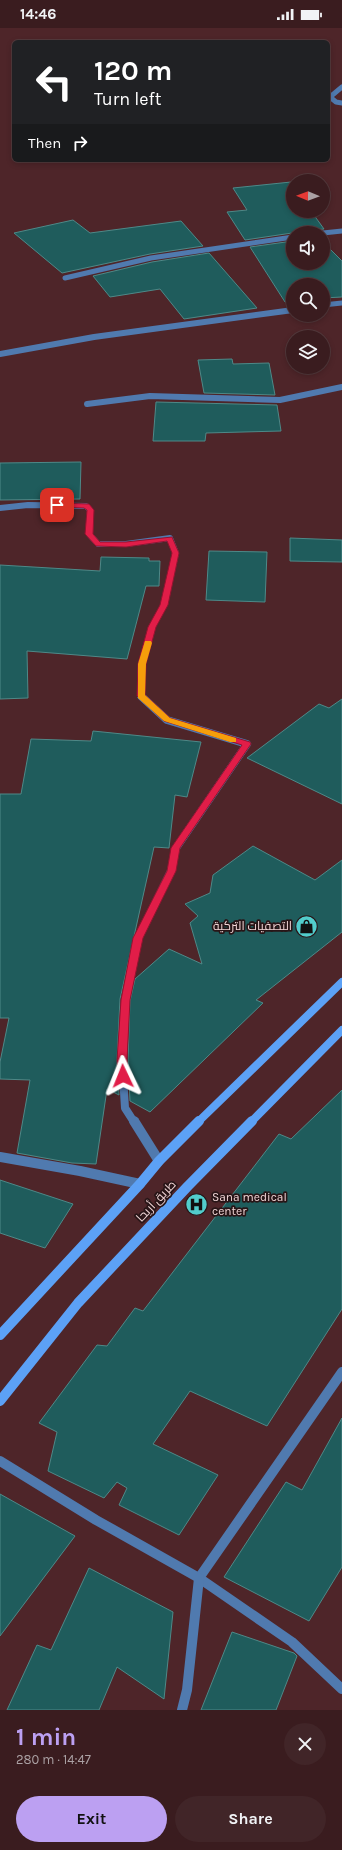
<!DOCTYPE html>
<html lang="en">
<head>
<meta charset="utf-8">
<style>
  :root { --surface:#3a1c1f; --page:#412528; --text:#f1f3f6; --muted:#aba1a4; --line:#543a3d; --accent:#bca0f2 }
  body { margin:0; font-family:Karla,Cairo,sans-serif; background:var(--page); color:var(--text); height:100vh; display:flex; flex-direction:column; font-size:15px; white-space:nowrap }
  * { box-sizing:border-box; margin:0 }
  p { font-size:13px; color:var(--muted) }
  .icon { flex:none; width:22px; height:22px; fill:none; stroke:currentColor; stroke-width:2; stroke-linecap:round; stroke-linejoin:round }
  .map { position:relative; height:1682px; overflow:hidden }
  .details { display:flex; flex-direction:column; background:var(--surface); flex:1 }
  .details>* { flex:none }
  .banner { position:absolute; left:12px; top:12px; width:318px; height:122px; border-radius:6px; box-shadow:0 2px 6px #0003,0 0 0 1px var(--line); background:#202124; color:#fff; overflow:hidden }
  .needle { width:26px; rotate:271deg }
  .tools { position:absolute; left:286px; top:146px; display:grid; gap:8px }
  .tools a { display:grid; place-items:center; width:44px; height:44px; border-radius:50%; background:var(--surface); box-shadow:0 2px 6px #0003,0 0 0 1px var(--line); font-size:20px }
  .pin { position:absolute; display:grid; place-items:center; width:34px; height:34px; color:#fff; margin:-17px; border-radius:8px; box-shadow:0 2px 6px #0006 }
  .me { position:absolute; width:44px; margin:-22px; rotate:358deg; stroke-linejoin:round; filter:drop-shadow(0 0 3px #0008) }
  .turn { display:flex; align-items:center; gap:14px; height:84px; padding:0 16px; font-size:18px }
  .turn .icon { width:52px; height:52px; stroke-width:2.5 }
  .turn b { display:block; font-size:28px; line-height:34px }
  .then { display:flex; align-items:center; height:38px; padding:0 16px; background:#0003; gap:8px; font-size:15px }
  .round { display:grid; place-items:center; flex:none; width:42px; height:42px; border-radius:21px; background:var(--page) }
  .overview { display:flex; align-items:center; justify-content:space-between; height:68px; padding:0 16px }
  h1 { font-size:24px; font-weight:700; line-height:30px; color:var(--accent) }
  .button { display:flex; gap:8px; margin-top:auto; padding:8px 16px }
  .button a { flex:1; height:46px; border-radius:24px; background:var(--accent); color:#111; font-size:16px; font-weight:700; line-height:46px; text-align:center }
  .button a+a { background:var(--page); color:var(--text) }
  .status { display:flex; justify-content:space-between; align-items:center; height:28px; padding:0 20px; background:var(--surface); direction:ltr }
  .status svg { height:11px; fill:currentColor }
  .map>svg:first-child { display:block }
</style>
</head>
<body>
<div class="status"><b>14:46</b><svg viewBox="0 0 49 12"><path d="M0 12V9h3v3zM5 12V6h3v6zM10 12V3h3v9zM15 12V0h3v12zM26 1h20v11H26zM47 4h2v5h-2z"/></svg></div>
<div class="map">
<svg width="342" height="1682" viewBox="0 0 342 1682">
  <rect width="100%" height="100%" fill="#4e2529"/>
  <!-- building -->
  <g fill="#1f5c5c" stroke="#4e8988">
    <polygon points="291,154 293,156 293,183 311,183 324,201 312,202 315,205 292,205 245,212 227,184 247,182 233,160"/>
    <polygon points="73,192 90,205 181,193 203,218 150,226 62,245 14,205"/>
    <polygon points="293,213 293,235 323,235 323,214 342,233 342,269 323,270 323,257 293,257 293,273 285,274 250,219"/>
    <polygon points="209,225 257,280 184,291 160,261 110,269 93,248 152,234"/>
    <polygon points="232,331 233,336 269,335 275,367 204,365 198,332"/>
    <polygon points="156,374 277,377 281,403 206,405 205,413 153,413"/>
    <polygon points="81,434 80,471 0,472 0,435"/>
    <polygon points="290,510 342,512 342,534 290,533"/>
    <polygon points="209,523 267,524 265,574 206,572"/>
    <polygon points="101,529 149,530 149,533 160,533 159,558 146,558 127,631 27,623 28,670 0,671 0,537 100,543"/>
    <polygon points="342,671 342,776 247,730 319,676 329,680"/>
    <polygon points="93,703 201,714 187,769 175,767 169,820 154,819 120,971 117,1032 119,1067 107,1061 96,1136 72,1135 17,1125 30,1052 0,1051 0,1034 9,990 0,990 0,766 21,766 31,711 91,713"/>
    <polygon points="253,818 315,852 342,832 342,904 256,972 263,975 150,1084 130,1073 128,1032 130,973 135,951 169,921 202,936 190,895 198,888 185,876 210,865 213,847"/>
    <polygon points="342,1062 342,1281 267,1398 190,1363 153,1416 218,1447 179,1507 119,1477 127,1460 117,1454 104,1470 48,1443 57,1404 39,1395 97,1317 107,1318 135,1280 143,1283 279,1106 291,1111"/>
    <polygon points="0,1152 73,1176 45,1220 0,1205"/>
    <polygon points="342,1390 342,1539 309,1593 224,1549 286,1454 302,1462"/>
    <polygon points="0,1466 75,1508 0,1608"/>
    <polygon points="89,1540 173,1584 164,1671 117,1639 99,1682 7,1682 37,1617 51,1622"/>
    <polygon points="232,1604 294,1625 297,1628 276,1682 201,1682"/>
  </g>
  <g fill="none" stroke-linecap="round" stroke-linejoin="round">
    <!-- street-far3 -->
    <g stroke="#507aaf" stroke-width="5">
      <polyline points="342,59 330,69 336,74 342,75"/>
      <polyline points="323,205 342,203"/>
      <polyline points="65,250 151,230 293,209"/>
      <polyline points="323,277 342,275"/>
    </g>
    <!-- street-far2 -->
    <g stroke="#507aaf" stroke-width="6">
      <polyline points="0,326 94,309 293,282"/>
      <polyline points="87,376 150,368 280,372 342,359"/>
      <polyline points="0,480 28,477 86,478 90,482 89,506 98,516 126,516 170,510 176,525 164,577 152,599 142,636"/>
    </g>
    <!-- street-far1 -->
    <polyline stroke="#507aaf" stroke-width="8" points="134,1094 125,1080 122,1032 125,972 138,910 171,843 176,820 247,716 167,692 141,668 142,635"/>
    <!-- street -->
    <g stroke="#507aaf" stroke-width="10">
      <polyline points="134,1093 159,1133"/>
      <polyline points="0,1129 80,1143 140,1156"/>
      <polyline points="342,1344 199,1550 292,1614 342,1661"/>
      <polyline points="0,1433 96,1492 199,1550 187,1662 182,1682"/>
    </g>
    <!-- secondary-far1 -->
    <g stroke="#5ca1f6" stroke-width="8">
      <polyline points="198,1094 342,954"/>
      <polyline points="251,1094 342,1002"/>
    </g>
    <!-- secondary -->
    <g stroke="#5ca1f6" stroke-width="10">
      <polyline points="0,1307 140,1156 159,1133 199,1093"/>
      <polyline points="0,1373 78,1275 188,1158 252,1093"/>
    </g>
  </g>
  <!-- route -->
  <polygon fill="#e11d48" stroke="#92132f" points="57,475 89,476 94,482 93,506 100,514 126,514 172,509 179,525 168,577 156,599 146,636 145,667 170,690 250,714 251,716 180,820 176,843 143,910 130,972 127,1032 128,1048 123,1051 118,1048 117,1032 121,972 133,910 167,843 171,820 242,717 164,693 137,668 138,636 148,599 160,577 172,525 167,513 126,519 96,518 85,506 87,482 84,480 55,479 54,477"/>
  <!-- slow -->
  <polygon fill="#f59e0b" points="145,613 151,613 152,615 146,636 145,667 170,690 236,710 236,714 230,714 164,693 138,670 138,636"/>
  <!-- icons -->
  <defs>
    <symbol id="shop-disc" viewBox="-11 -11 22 22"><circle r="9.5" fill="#52cdcc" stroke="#281517"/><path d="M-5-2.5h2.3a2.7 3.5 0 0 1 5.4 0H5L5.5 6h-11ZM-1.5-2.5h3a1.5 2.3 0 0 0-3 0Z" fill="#111"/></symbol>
    <symbol id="hospital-disc" viewBox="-11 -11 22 22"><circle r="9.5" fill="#52cdcc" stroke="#281517"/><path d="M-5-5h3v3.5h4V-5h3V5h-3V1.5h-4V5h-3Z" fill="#111"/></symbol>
  </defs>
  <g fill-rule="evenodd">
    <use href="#shop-disc" x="294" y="886" width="25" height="25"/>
    <use href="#hospital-disc" x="184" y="1164" width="25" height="25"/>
  </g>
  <g text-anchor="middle" stroke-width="3.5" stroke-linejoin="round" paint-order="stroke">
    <!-- poi labels -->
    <g font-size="12" fill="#f1d5d6" stroke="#281517" text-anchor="end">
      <text x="292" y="902">التصفيات التركية</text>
      <text x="212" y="1173" text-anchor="start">Sana medical<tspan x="212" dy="14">center</tspan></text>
    </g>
    <!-- street labels -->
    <g font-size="12" fill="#f1d5d6" stroke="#281517">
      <text transform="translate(156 1173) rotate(-47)" y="4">طريق أريحا</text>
    </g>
  </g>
</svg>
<div class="tools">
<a><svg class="needle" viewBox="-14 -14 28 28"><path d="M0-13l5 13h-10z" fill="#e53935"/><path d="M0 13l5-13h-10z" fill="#aba1a4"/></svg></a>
<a><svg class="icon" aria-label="sound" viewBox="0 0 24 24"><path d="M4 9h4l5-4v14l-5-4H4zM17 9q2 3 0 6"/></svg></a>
<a><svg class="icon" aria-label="search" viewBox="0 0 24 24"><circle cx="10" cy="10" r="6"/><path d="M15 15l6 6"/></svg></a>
<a><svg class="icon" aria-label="layers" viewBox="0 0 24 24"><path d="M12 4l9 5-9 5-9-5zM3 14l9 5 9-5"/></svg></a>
</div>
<div class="pin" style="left:57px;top:477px;background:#d93025"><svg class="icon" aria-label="arrive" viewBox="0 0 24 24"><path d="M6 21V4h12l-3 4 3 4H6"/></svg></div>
<svg class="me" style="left:123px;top:1048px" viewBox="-20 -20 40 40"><path d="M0-17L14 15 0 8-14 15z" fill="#e11d48" stroke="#fff" stroke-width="4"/></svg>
<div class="banner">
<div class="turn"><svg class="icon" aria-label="left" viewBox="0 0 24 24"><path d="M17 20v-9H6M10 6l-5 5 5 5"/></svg><div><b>120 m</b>Turn left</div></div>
<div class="then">Then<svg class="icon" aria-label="right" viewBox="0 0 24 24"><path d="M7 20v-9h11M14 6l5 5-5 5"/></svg></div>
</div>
</div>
<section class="details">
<div class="overview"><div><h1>1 min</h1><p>280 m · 14:47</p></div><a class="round"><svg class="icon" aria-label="close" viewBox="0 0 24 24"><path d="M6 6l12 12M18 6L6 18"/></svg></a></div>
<div class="button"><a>Exit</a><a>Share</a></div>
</section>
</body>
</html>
